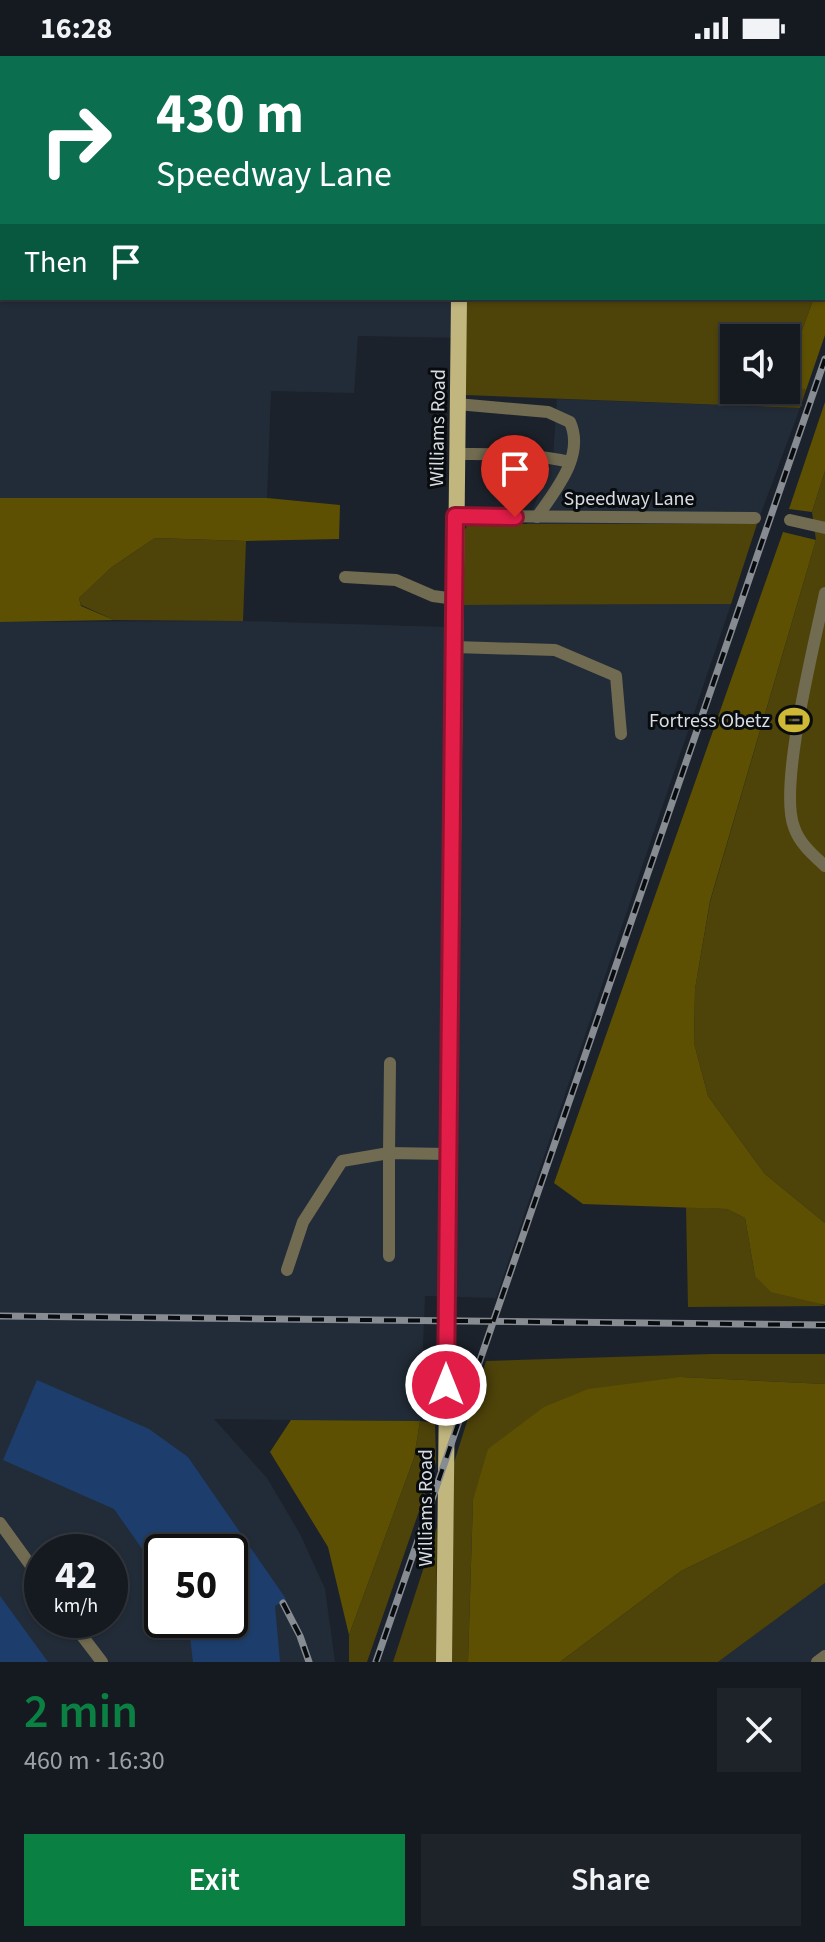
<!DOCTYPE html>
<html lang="en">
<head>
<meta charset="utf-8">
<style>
  :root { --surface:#151a20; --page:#1e2329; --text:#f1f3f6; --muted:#9da1a5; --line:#34383e; --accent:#0b8043 }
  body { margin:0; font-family:"Source Sans 3",sans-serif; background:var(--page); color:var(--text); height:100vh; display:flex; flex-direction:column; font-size:30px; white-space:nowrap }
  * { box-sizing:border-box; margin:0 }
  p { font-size:26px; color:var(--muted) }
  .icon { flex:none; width:44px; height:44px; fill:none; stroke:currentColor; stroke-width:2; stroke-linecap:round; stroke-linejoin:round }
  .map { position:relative; height:1606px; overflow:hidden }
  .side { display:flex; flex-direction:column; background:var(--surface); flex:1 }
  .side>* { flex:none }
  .hud { position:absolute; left:0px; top:0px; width:826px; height:244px; box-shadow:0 2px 6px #0004,0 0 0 2px var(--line); background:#0b6e4f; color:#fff; overflow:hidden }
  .buttons { position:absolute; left:720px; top:268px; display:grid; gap:16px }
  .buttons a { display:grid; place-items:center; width:80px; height:80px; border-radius:0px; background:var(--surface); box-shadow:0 2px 6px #0004,0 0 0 2px var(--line); font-size:40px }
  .speed { position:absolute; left:24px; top:1478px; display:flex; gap:16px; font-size:40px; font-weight:700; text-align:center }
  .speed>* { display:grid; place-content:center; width:104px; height:104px; border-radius:50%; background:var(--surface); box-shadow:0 2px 6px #0004,0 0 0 2px var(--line); line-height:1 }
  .speed small { font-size:20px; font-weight:400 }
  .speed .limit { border:4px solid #111; border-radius:12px; background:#fff; color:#111 }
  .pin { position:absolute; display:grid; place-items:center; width:68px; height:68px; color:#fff; margin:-82px -34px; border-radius:50% 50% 50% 0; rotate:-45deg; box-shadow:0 0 8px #0007 }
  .pin .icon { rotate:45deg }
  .me { position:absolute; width:88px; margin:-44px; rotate:0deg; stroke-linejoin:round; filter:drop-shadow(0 0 6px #0008) }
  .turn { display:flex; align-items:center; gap:28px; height:168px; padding:0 24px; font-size:36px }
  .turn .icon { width:104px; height:104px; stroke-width:2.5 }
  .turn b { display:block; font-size:56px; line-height:68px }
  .then { display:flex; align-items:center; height:76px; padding:0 24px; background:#0003; gap:16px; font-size:30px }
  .round { display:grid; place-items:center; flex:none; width:84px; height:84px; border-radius:0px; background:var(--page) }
  .summary { display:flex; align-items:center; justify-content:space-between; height:136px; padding:0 24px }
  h1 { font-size:48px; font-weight:600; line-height:60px; color:var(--accent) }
  .button { display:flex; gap:16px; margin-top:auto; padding:16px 24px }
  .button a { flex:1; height:92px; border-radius:0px; background:var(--accent); color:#fff; font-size:32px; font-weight:600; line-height:92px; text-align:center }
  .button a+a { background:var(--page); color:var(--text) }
  .status { display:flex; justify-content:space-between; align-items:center; height:56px; padding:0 40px; background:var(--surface); direction:ltr }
  .status svg { height:22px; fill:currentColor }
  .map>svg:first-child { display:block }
</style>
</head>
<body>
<div class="status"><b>16:28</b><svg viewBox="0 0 49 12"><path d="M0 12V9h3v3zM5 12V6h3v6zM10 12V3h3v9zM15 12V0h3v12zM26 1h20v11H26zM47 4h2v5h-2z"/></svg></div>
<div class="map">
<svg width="825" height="1606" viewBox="0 0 825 1606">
  <rect width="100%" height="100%" fill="#1c222b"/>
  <!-- built -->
  <g fill="#222c38" fill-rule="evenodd">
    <polygon points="0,38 2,242 465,242 465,282 358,280 354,337 271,335 267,442 0,442"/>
    <polygon points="557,343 800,352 757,468 527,468 553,402"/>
    <path d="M731,548l-235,694 -71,-2 -5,125 -206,-2 53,59 33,56 25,55 10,73h-335v-1040l243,-1 203,6 16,-22zM42,1496h68v68h-68zM162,1496h68v68h-68z"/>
    <polygon points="825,1527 825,1606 718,1606"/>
  </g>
  <!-- green -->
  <g fill="#4e4309">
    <polygon points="467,0 825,0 824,214 824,2 467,2"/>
    <polygon points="465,242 814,242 786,317 786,282 734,282 734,334 786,334 786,327 806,334 800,352 465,339"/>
    <polygon points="825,415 825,1167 765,1118 708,1040 694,987 695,933 710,846 816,484 812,456"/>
    <polygon points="474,468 757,468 731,548 462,549 464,475 467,470"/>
    <polygon points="155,482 246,485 243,565 114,564 81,549 79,542 112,511"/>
    <polygon points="686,1151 727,1153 745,1162 755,1220 825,1250 688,1251"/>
    <polygon points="711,1298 825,1298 825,1328 681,1321 473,1444 468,1606 452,1606 452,1413 486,1305"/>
    <polygon points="420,1365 435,1367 436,1406 367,1606 349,1606 349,1579 414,1402"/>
    <polygon points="825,1445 825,1527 718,1606 560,1606 681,1515"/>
    <polygon points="437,1471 436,1606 393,1606"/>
  </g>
  <!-- forest -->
  <g fill="#5d5002">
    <polygon points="825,211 825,279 806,334 786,327 786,317 814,242 824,242"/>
    <polygon points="825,346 825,415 812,456 789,453"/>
    <polygon points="0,442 267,442 340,449 339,483 246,485 155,482 112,511 79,542 81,550 114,564 0,566"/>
    <polygon points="783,476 816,484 710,845 695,933 694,987 708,1040 765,1118 825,1167 825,1249 771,1236 755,1220 745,1162 727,1153 583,1148 554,1127"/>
    <polygon points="681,1321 825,1328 825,1445 681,1515 560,1606 468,1606 473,1444 488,1393 544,1351 588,1333"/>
    <polygon points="291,1364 420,1365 414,1402 349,1579 328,1491 270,1396"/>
  </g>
  <!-- building -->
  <g fill="#1d3e6c">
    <polygon points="37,1324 149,1373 188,1401 286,1543 275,1550 280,1606 193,1606 188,1564 230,1564 230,1496 162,1496 162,1521 114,1453 3,1404"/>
    <polygon points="0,1540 48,1606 0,1606"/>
  </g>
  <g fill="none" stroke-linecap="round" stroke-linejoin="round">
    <!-- minor -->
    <g stroke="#716b51" stroke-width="12">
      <path d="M457,348l91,8 22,10c15,34 -14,67 -33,95"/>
      <path d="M456,398c38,0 77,-1 114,8"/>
      <polyline points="455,460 755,462"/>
      <polyline points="790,464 825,472"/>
      <polyline points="345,521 396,524 433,540 455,543"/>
      <path d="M825,537c-10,49 -47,193 -31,234 5,16 19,28 31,39"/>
      <polyline points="455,591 555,594 616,620 621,678"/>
      <polyline points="389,1200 389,1097 448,1098"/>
      <polyline points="287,1214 303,1166 342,1105 389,1097 390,1007"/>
      <polyline points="0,1467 42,1525"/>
      <polyline points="70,1564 102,1606"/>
      <polyline points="817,1606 825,1600"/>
    </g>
    <!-- major -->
    <g stroke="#c1b67e" stroke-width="16">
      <polyline points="461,2 461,0"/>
      <polyline points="444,1606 459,242"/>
    </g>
    <defs>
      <g id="rail">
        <polyline points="0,1260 825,1269"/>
        <polyline points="283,1547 300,1580 309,1606"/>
        <polyline points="376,1606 825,303"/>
      </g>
    </defs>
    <!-- rail casing -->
    <use href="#rail" stroke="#878c93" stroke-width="7"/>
    <!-- rail -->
    <use href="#rail" stroke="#090c0f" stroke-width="4" stroke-dasharray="12" stroke-linecap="butt"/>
  </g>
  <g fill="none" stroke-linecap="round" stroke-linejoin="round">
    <defs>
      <polyline id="route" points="446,1329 455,460 515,461"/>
    </defs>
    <!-- route casing -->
    <use href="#route" stroke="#92132f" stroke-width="20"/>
    <!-- route -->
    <use href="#route" stroke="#e11d48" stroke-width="14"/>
  </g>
  <!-- icons -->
  <defs>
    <symbol id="stadium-bare" viewBox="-9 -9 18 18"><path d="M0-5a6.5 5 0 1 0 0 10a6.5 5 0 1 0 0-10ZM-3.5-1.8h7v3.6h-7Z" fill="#d0b837" stroke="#090c0f" stroke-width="2.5" paint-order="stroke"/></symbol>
  </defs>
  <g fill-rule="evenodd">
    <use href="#stadium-bare" x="772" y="642" width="44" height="44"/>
  </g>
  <g text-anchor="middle" stroke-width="6" stroke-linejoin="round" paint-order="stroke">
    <!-- street labels -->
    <g font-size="20" fill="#d9dde3" stroke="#090c0f">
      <text transform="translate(437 372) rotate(-89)" y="7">Williams Road</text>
      <text x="629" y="449">Speedway Lane</text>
      <text transform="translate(425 1452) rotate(-90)" y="7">Williams Road</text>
    </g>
    <!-- poi labels -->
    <g font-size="20" fill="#d9dde3" stroke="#090c0f" text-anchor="end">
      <text x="770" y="671">Fortress Obetz</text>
    </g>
  </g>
</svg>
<div class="buttons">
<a><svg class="icon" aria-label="sound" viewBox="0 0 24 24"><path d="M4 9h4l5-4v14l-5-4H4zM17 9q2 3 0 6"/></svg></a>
</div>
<div class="speed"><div>42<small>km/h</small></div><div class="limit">50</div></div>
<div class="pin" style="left:515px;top:461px;background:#d93025"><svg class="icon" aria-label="arrive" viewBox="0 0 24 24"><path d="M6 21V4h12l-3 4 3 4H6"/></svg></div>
<svg class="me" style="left:446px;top:1329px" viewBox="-20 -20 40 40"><circle r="17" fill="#e11d48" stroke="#fff" stroke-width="3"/><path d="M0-11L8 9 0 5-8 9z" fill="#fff"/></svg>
<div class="hud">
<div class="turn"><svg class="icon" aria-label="right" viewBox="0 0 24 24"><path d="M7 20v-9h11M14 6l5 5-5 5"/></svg><div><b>430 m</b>Speedway Lane</div></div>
<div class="then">Then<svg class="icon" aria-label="arrive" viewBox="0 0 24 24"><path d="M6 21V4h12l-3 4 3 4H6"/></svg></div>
</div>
</div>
<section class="side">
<div class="summary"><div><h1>2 min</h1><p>460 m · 16:30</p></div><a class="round"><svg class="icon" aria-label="close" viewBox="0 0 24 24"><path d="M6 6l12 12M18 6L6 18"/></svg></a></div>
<div class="button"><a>Exit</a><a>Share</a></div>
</section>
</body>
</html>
